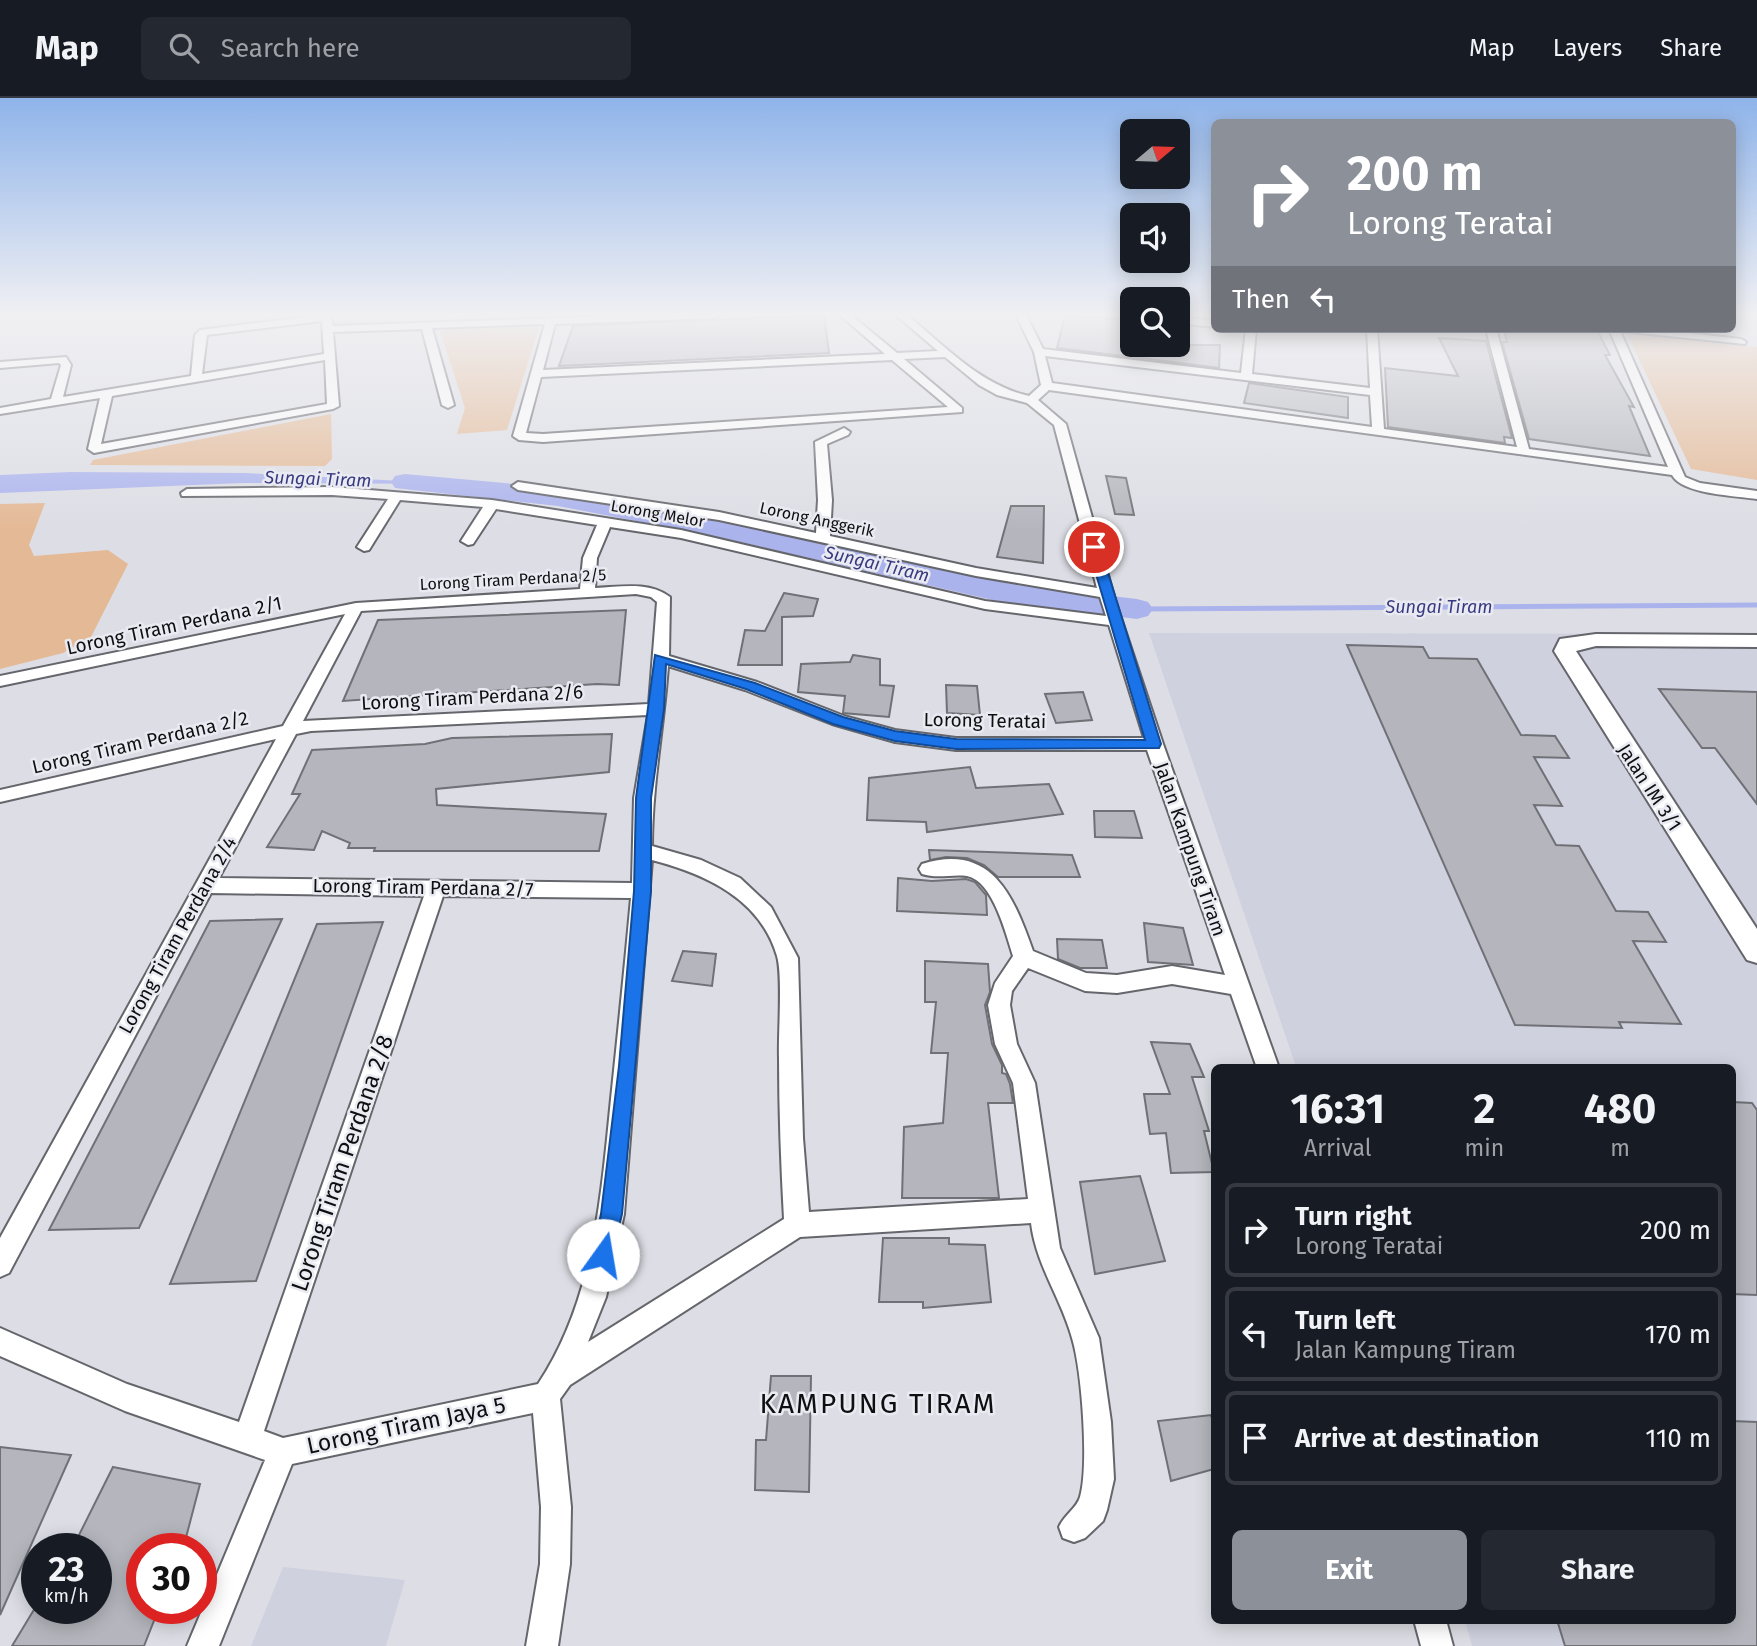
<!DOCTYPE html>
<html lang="en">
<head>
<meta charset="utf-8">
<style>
  :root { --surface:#171b24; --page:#242831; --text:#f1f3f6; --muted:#9ea1a6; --line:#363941; --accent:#8c9099 }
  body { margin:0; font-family:"Fira Sans",sans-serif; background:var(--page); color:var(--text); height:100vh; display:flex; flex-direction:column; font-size:26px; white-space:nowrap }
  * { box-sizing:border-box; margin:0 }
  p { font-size:23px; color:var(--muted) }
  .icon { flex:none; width:38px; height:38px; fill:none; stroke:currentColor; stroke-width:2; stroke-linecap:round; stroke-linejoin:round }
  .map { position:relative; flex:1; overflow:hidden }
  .drawer { position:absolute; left:1211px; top:966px; width:525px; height:560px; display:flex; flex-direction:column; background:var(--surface); border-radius:10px; box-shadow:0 4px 18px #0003 }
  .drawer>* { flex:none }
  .guide { position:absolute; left:1211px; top:21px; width:525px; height:214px; border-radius:10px; box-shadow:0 4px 18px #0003; background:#8c9099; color:#fff; overflow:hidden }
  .needle { width:46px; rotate:71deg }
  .tools { position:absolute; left:1120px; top:21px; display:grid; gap:14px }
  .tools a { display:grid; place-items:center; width:70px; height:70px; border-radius:10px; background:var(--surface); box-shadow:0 4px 18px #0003; font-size:35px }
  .speed { position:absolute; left:21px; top:1435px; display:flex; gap:14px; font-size:35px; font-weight:700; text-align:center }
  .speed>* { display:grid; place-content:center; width:91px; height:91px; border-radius:50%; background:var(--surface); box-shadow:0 4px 18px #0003; line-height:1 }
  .speed small { font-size:18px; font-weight:400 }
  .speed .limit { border:10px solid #d22; background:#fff; color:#111 }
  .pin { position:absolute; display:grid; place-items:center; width:60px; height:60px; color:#fff; margin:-30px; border:4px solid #fff; border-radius:50%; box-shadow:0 2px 7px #0007 }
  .me { position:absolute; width:77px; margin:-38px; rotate:13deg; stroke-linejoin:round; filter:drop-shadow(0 0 5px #0008) }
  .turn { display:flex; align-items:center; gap:24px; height:147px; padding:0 21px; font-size:32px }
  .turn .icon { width:91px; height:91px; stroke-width:2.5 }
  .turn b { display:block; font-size:49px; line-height:60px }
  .then { display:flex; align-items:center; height:66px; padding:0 21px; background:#0003; gap:14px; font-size:26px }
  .eta { display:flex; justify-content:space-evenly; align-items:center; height:119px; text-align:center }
  .eta b { font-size:42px; font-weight:700; line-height:49px }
  .cta { display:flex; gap:14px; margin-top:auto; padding:14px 21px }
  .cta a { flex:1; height:80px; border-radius:10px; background:var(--accent); color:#fff; font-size:28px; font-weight:700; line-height:80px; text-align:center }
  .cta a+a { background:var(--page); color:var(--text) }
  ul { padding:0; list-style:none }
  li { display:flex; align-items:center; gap:21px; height:94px; margin:0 14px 10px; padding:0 7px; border:4px solid var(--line); border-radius:10px }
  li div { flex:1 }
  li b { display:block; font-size:26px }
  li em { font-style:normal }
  header { display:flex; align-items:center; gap:42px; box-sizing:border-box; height:98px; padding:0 35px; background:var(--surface); border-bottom:2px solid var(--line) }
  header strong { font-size:33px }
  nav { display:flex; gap:38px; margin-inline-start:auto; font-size:24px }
  .search { width:490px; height:63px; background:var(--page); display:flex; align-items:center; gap:18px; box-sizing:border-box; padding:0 24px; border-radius:10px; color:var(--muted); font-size:26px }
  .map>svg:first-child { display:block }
</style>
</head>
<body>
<header>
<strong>Map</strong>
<div class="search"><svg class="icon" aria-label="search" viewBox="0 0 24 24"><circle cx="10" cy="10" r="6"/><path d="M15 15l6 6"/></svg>Search here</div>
<nav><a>Map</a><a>Layers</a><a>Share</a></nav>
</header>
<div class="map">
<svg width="1757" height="1548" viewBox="0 0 1757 1548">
  <rect width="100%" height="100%" fill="#dddee5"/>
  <!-- built -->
  <g fill="#cfd1df">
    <polygon points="1149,535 1757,536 1757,1548 1472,1548 1465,1523 1732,1522 1732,970 1296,969"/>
    <polygon points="283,1469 405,1482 386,1548 251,1548"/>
  </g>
  <!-- green -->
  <g fill="#e4b995">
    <polygon points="329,217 605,217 333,229"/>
    <polygon points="540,226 507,332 457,336 465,310 440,233 450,228"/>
    <polygon points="1627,236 1757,249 1757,382 1691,371"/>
    <polygon points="331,316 332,361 325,368 90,367 93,362"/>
    <polygon points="45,405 29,447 34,458 108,452 128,466 91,539 63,555 0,571 0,406"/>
  </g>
  <!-- water -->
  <polygon fill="#abb3ed" points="70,374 246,375 463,386 243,385 0,395 0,377"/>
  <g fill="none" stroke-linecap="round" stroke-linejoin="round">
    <!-- stream -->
    <polyline stroke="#abb3ed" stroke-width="5" points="1137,511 1757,507"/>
    <!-- river -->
    <polygon fill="#abb3ed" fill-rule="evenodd" points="405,376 558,390 709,419 1010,486 1137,501 1148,504 1153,511 1148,518 1137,521 1010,506 709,437 558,408 395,390 391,384 395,378"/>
  </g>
  <!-- building -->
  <g fill="#b5b6bd" stroke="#707177" stroke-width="2">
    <polygon points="824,217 829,255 559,268 573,228"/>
    <polygon points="1065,217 1132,222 1132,259 1057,250"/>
    <polygon points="1586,231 1597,232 1610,257 1605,257 1634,309 1629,308 1650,358 1529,341 1502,244 1507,244 1504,232"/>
    <polygon points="1439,240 1486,243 1512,340 1504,339 1505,345 1388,329 1385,270 1458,278"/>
    <polygon points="1134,247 1220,247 1219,270 1133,259"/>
    <polygon points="1249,285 1348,299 1348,320 1244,305"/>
    <polygon points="1106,378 1126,380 1134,417 1115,416"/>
    <polygon points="1011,408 1044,408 1043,465 997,459"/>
    <polygon points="784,495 818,501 813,518 782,519 782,567 738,567 745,532 765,533"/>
    <polygon points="626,512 619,587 597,586 343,603 378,522"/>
    <polygon points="1347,547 1423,549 1429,560 1477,561 1521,637 1555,638 1569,660 1534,659 1562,708 1534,707 1556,747 1579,748 1616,813 1648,814 1666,844 1633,843 1681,926 1619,924 1622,930 1515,927"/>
    <polygon points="853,557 880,561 880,587 894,588 889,619 843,615 845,598 798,594 801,566 850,564"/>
    <polygon points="946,587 977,588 980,617 947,615"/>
    <polygon points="1659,591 1757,594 1757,706 1715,650 1702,650"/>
    <polygon points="1083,594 1092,622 1056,625 1045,596"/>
    <polygon points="612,636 609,674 436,691 437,707 606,716 599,753 374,753 375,750 348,750 350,745 322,733 314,752 267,749 300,696 292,696 312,652 425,646 452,640"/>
    <polygon points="970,669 976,690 1049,686 1063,716 927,734 926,724 867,722 869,680"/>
    <polygon points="1094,713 1134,713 1142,740 1095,739"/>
    <polygon points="929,752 1072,757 1080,779 998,779 984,767 967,760 946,759 930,762"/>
    <polygon points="898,780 932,783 966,781 975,784 986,797 987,817 897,813"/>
    <polygon points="282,821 139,1130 49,1132 210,823"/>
    <polygon points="383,824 256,1183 170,1186 317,826"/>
    <polygon points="1144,825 1183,830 1193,867 1148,864"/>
    <polygon points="1057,841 1102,842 1107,870 1080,870 1058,861"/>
    <polygon points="683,853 716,856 712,888 672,883"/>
    <polygon points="925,863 988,866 990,894 985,907 992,946 1002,967 1002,975 1006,976 1010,986 1013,1005 988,1005 999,1100 902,1100 904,1029 943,1025 948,955 931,955 936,904 925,904"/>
    <polygon points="1151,944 1190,946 1204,979 1192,979 1209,1033 1204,1033 1214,1074 1171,1075 1166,1035 1150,1036 1144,996 1170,996"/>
    <polygon points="1732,1004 1752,1005 1757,1012 1757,1197 1732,1196"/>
    <polygon points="1140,1078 1165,1163 1095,1176 1080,1084"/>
    <polygon points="883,1140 949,1140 949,1146 985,1147 991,1204 923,1210 923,1204 879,1204"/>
    <polygon points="771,1278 811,1278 809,1394 755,1392 756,1342 766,1342"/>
    <polygon points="1211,1317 1214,1328 1214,1371 1171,1383 1158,1323"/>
    <polygon points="1732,1323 1757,1324 1757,1548 1565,1548 1557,1522 1732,1522"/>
    <polygon points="0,1349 71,1357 0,1517"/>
    <polygon points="113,1369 200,1386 183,1451 142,1451 142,1510 159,1510 144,1548 12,1548 35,1510 96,1510 96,1451 72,1451"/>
  </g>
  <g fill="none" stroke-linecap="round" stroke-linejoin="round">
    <defs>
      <g id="street">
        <path d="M321,217h10l2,11 305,-11h81l-5,3 -159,6 -12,46 342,-16 -45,-39h11l46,38 41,-2 -42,-36h11c38,31 73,70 122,81l12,-11 -7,-33 -18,-37h10l17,34 198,24 5,-44h10l-4,45 118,14 -3,-59h10l7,100 133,18 -31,-118h10l33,120 139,18 -59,-138h42l90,10 5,3 -1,2 -125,-13 65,146 15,6 57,8v8c-20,-3 -76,-5 -85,-24l-623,-85 -11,10 28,24 49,176 48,144 116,324h-22l-26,-74 -59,-10 -55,9 -32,-2 -57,-23 -16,23 -2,14 7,39 18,39 25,165 39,90 12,84 3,57 -7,31 -4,11 -18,17 -11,4 -11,-4 -4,-11c5,-12 18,-19 21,-30 9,-31 2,-126 -8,-159 -11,-40 -36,-73 -41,-115l-231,14 -230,148 -10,14 11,108 -1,57 -12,82h-32l14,-82 1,-57 -8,-94 -241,51 -73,182h-32l78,-186 -140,-49 -125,-55v-28l127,56 112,38 185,-526 -213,-3 -202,380 -9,4v-39l276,-499 -276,63v-12l283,-64 62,-112 -345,72v-10l356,-73 224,-14 3,-31 14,-33 -101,-16 -23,35 -5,1 -7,-4 22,-34 -83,-7 -31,50 -5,1 -7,-4 31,-48 -56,-4 -150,1 -1,-3 6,-4 145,-2 160,13 189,30 304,71 121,15 -6,-19 -124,-21 -257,-56 -201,-30 -6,-4 6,-4 201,30 97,21 2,-33 -3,-58 29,-14 6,4 -2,3 -21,9 5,56 -2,36 146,32 121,20 -43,-163 -27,-22 -30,-8 -18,-10 -34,-28 -41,2 58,49v4l-419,30 -24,-2 -6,-4 32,-112 -113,4 22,77 -6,3 -6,-3 -20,-76 -89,3 6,74 -6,3 -239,44 -6,-4 12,-51 -100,16v-6l51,-9 10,-34 -2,-2 -59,5v-6l66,-5 5,8 -8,32 128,-21 4,-41 5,-5zM322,223l2,33 -122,20 5,-39zM1045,258l325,39 2,32 -320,-44zM325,262l2,44 -226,40 11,-48zM892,262l56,47 -405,27 -17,-1 15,-56zM610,429l71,11 304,71 124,16 35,113h-188l-61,-8 -51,-14 -87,-34 -88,-26 1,-59c-22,-16 -49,-10 -75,-9l2,-30zM636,496l15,3 6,5 -8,102 -346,17 58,-110zM668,568l77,24 87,34 63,18 61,8h191l78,225 -53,-9 -55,9 -31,-2 -53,-22c-19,-54 -41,-109 -111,-87l-3,5 3,5c15,5 30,0 45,2 26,5 39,58 46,80l-18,27 -7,22 7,39 18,39 15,116 -219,13 -6,-74 -5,-180 -27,-51 -31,-29 -39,-18 -49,-14c0,-61 12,-120 16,-180zM648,617l-14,83 -2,85 -413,-5 77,-144 15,-3zM652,762c53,14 108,38 125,96 6,20 1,78 2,102 0,54 2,107 5,161l-196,123 18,-45 18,-83zM443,798l188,2c-6,67 -13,134 -20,201 -10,98 -17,201 -73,285l-255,54 -19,-7z"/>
        <polygon points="1126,217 1132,217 1132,220 1127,219"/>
        <polygon points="1178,219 1214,223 1214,229 1178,225"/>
        <polygon points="1414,1522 1446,1522 1453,1548 1421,1548"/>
      </g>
      <polygon id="secondary" points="1596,536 1757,537 1757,549 1596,548 1576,553 1757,831 1757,865 1747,862 1554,553 1560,541"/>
    </defs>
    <!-- street casing -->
    <use href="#street" stroke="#65666c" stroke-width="4"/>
    <!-- secondary casing -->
    <use href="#secondary" stroke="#65666c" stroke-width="4"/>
    <!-- street -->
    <use href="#street" fill="#fff" fill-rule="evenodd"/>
    <!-- secondary -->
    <use href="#secondary" fill="#fff" fill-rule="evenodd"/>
  </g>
  <!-- sky -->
  <linearGradient id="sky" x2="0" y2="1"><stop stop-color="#8fb4ea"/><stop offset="0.5" stop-color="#f0f0f3"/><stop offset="1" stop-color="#f0f0f3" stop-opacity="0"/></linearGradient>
  <rect width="1757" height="433" fill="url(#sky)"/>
  <!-- route -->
  <polygon fill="#1a73e8" stroke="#114b97" stroke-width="2" points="1094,445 1100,449 1161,646 1159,650 956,651 895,643 833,626 746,591 666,566 664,611 651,700 651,793 622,1116 610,1165 603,1168 595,1165 592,1157 601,1116 619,968 634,793 636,700 655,557 755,585 843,619 895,633 956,641 1145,642 1088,449"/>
  <g text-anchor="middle" stroke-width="5" stroke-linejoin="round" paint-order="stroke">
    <!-- far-street labels -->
    <g font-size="16" fill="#0f0f12" stroke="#eaebf2">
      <text transform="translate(658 415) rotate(10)" y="6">Lorong Melor</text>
      <text transform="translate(817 421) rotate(12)" y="6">Lorong Anggerik</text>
      <text transform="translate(513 481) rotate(-3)" y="6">Lorong Tiram Perdana 2/5</text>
    </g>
    <!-- far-water labels -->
    <g font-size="18" font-style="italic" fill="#383a80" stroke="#eaebf2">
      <text transform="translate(318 381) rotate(2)" y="6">Sungai Tiram</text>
      <text transform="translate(877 466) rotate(13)" y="6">Sungai Tiram</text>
      <text x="1439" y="515">Sungai Tiram</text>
    </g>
    <!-- street labels -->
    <g font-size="19" fill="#0f0f12" stroke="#eaebf2">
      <text transform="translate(174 527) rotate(-12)" y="7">Lorong Tiram Perdana 2/1</text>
      <text transform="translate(472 599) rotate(-3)" y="7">Lorong Tiram Perdana 2/6</text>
      <text transform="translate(985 622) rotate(1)" y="7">Lorong Teratai</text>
      <text transform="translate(140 644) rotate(-13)" y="7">Lorong Tiram Perdana 2/2</text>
      <text transform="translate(1650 689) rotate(57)" y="7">Jalan IM 3/1</text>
      <text transform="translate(1191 751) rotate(71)" y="7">Jalan Kampung Tiram</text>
      <text transform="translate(423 789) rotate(1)" y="7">Lorong Tiram Perdana 2/7</text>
      <text transform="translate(177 837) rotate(-61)" y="7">Lorong Tiram Perdana 2/4</text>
    </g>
    <!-- near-street labels -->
    <g font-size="23" fill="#0f0f12" stroke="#eaebf2">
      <text transform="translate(342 1065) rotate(-71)" y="8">Lorong Tiram Perdana 2/8</text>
      <text transform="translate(406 1327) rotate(-12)" y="8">Lorong Tiram Jaya 5</text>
    </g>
    <!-- near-quarter labels -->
    <g font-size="28" letter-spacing="2" fill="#0f0f12" stroke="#eaebf2">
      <text x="878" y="1315">KAMPUNG TIRAM</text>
    </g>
  </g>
</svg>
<div class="tools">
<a><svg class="needle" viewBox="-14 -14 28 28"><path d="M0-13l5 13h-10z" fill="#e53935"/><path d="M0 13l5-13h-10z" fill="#9ea1a6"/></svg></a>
<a><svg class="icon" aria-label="sound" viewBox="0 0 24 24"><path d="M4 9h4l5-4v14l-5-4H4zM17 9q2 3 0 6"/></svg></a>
<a><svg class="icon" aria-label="search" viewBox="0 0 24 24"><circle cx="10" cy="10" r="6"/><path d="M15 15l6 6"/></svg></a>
</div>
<div class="speed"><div>23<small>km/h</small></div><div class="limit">30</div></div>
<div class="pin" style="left:1094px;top:449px;background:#d93025"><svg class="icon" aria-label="arrive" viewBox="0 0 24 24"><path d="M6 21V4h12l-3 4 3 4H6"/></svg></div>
<svg class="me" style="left:603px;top:1157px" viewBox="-20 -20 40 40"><circle r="19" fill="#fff"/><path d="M0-13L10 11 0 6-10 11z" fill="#1a73e8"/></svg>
<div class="guide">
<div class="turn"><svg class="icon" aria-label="right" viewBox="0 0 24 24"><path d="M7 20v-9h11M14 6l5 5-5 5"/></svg><div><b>200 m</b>Lorong Teratai</div></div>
<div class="then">Then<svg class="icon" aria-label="left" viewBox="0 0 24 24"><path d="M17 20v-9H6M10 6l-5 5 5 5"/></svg></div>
</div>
<section class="drawer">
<div class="eta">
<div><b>16:31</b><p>Arrival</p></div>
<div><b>2</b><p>min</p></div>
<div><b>480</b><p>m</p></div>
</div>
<ul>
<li><svg class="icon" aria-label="right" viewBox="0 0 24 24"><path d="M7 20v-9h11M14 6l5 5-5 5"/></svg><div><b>Turn right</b><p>Lorong Teratai</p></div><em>200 m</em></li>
<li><svg class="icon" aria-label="left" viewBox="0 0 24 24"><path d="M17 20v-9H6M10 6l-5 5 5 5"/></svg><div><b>Turn left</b><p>Jalan Kampung Tiram</p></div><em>170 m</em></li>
<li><svg class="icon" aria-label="arrive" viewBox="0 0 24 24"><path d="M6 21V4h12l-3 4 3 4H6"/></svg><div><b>Arrive at destination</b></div><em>110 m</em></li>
</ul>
<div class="cta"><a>Exit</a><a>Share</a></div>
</section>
</div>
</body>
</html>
